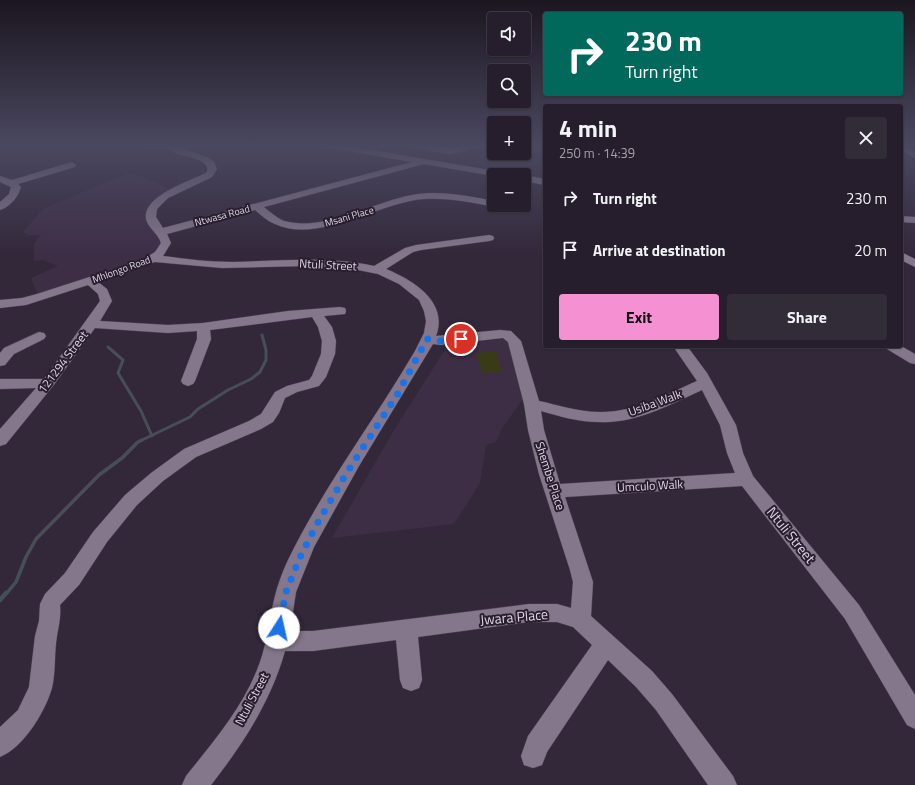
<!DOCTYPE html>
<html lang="en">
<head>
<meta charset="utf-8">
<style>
  :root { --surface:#261e2c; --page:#322b38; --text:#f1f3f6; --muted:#a4a2a9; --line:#423c48; --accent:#f591d2 }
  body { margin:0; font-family:"Titillium Web",sans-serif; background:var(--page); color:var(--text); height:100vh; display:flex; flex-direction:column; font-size:15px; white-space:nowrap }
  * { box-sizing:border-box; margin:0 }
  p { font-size:13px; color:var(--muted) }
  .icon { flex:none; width:22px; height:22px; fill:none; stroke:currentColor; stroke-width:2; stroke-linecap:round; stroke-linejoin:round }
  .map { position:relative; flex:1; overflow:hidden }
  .details { position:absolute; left:543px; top:104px; width:360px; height:244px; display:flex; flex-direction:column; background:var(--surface); border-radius:4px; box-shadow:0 1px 3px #0004,0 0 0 1px var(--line) }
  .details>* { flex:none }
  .top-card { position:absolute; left:543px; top:12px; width:360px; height:84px; border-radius:4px; box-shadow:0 1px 3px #0004,0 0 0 1px var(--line); background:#00695c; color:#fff; overflow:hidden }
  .tools { position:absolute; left:487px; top:12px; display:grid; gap:8px }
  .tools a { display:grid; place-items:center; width:44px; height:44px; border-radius:4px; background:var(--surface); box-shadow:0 1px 3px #0004,0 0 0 1px var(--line); font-size:20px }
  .pin { position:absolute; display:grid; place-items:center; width:34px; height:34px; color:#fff; margin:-17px; border:2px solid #fff; border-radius:50%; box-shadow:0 1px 4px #0007 }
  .me { position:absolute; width:44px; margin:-22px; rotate:10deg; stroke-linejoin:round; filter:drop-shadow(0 0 3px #0008) }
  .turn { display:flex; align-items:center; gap:14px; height:84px; padding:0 16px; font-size:18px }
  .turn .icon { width:52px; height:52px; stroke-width:2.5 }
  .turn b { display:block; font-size:28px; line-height:34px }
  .round { display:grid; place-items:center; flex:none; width:42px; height:42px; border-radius:4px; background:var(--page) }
  .head { display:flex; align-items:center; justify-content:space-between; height:68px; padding:0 16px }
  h1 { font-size:24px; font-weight:700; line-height:30px }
  .cta { display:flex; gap:8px; margin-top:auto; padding:8px 16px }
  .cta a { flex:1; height:46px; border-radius:4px; background:var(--accent); color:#111; font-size:16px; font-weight:700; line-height:46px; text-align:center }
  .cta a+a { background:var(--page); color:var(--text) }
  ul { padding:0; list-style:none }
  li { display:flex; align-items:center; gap:12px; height:52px; padding:0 16px }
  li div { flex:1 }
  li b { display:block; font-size:15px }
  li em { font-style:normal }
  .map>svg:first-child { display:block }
</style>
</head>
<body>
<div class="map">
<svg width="915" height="785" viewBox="0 0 915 785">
  <rect width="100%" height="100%" fill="#33283a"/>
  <!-- built -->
  <g fill="#3d2e46">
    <polygon points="131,172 174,191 151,215 165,237 153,258 41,297 37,292 31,278 58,266 43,260 34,261 34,244 41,235 28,235 23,232 43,209"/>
    <polygon points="506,335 528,392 502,428 496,442 486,445 480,483 454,524 332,538 394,430 451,340"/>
  </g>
  <!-- green -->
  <polygon fill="#393b17" points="496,351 502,372 482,373 476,353"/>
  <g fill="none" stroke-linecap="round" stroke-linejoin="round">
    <!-- stream-far2 -->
    <g stroke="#464f56" stroke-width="3">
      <polyline points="108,347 123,360 118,373 141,411 152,436"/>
      <polyline points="140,441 190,417 198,409 228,390 251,379 260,372 266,360 266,350 262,335"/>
    </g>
    <!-- stream-far1 -->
    <polyline stroke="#464f56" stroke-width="3.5" points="6,594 16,582 26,557 36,539 99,475 122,458 138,442 142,440"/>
    <!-- stream -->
    <polyline stroke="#464f56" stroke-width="4.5" points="0,600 6,593"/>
    <defs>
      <g id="minor">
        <path d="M148,145h25l36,13 5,4 3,7 -5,8 -44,21 -11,11 -1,8 7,11 249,-66 -86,-15 -4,-2h20l165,28 2,2 -15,1 -70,-12 -160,43c6,5 13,11 20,14 41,11 89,-19 128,-26 27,-5 55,1 82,6v4h18l14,3 1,2 -1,2 -4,1c-32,-7 -66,-16 -99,-14 -45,4 -105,45 -148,25 -8,-3 -14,-9 -20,-14l-88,24 4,9 -8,13c23,3 47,6 70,6 47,-1 95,-6 141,4l31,-18 11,-3 73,-10 4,1 1,2 -1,2 -4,1 -68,9 -8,2 -27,17c27,11 63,33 50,67l64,-6 11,1 10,10 18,60c19,4 39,11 60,11 35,1 66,-17 98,-31l-24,-35h14l20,27 29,52 7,28 10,23 106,129 56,90v34l-8,-4 -62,-106 -103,-133 -177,11 28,85 -2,34 61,55 20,23 61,82 4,9h-29l-52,-75 -20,-23 -28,-27 -61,92 -5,13 -9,3 -9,-3 -3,-9 7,-20 64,-91 -19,-18 -16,-5h-28l-111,15 4,43 -3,8 -8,3 -8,-3 -3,-8 -4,-40 -83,11h-28c-14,50 -42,93 -74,134h-29l4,-9c28,-35 59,-71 74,-114 7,-20 9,-41 14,-62 3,-14 8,-27 14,-40 36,-74 86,-139 127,-209l9,-18 2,-12 -2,-10 -5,-11 -20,-16 -21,-10 -20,-4 -53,-4 -83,2 -67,-6 -57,20 9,7 5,12 -12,20 68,4 35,-2 85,-12 52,-4 5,1 1,3 -1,3 -21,2 8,11 4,14 -1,13 -9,23 -7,9 -22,6 -12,6 -6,15 -6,9 -12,7 -65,28 -33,24 -26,24 -30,37 -28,43 -19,20c1,12 -1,19 -3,31 -3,17 -1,35 -5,52 -7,24 -28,59 -52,69v-30l18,-17 11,-23 6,-51 4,-15 1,-17 5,-10 20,-21 28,-41 32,-37 26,-22 33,-24 65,-28 12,-7 14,-22 12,-6 22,-6 3,-4 9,-22 1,-13 -4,-14 -6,-10 -102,13 1,9 -16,42 -2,3 -5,2 -5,-2 -2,-3 16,-42v-8l-29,2 -73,-5 -42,58 -47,58 -6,2v-17l36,-41 -36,1v-10h44l56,-78 -2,-7 -10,-9 -62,20 -26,3v-8l22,-2 15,-4 105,-34 13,-8 6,-9c-3,-10 -13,-15 -15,-24 -4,-23 44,-38 60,-46l2,-4c-3,-11 -21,-12 -30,-15 -5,-2 -8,-5 -12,-6 -5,-3 -13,1 -18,-3zM503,338l5,4 16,62 4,26 11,44 31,96 3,12 -2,26 -14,-4h-28l-216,27h-23l6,-39 18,-45 45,-81 74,-122 8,1zM702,390l18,35 7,28 8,20 -175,11 -16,-54 -3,-19c18,5 37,11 57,11 37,2 71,-17 104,-32z"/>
        <polygon points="411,145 428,145 450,149 464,145 494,145 494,148 472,148 460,152 450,154 436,152"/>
        <polygon points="901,145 915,151 915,158 901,150"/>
        <path d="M72,162l4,3 -1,2 -57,17 3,3c-3,10 -11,20 -21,23v-8l9,-8 2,-7 -11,-5v-6l12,4z"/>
        <polygon points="524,175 545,179 545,185 524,181"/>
        <polygon points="901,216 915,217 915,223 901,222"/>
        <polygon points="901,252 915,259 915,267 901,260"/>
        <polygon points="39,332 44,333 46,336 44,339 14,354 5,365 0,366 0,353 4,348"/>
        <polygon points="885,346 901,346 915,354 915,364 910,363 887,349"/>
      </g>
    </defs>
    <!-- minor casing -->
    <use href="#minor" stroke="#4e4453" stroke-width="1"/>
    <!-- minor -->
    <use href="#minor" fill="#84778c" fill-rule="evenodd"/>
  </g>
  <!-- sky -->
  <linearGradient id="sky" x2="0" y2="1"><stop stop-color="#1c1620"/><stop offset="0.57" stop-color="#4a4860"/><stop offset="1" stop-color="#4a4860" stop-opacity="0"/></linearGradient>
  <rect width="915" height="255" fill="url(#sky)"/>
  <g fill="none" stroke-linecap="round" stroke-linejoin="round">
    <!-- route -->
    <polyline stroke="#1a73e8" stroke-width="7" stroke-dasharray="0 12.6" points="279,628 286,592 300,557 317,524 346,474 397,395 427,339 441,341 461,339"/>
  </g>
  <g text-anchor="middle" stroke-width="4" stroke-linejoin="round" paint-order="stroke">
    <!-- far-street labels -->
    <g font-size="10" fill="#dfd7e3" stroke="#291e2f">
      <text transform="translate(222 215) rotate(-15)" y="4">Ntwasa Road</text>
      <text transform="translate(349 216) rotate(-16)" y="4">Msani Place</text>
      <text transform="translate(121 269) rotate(-20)" y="4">Mhlongo Road</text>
    </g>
    <!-- street labels -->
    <g font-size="12" fill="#dfd7e3" stroke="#291e2f">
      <text transform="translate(328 265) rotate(3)" y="4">Ntuli Street</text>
      <text transform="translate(63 362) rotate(-53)" y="4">121294 Street</text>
      <text transform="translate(655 403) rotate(-20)" y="4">Usiba Walk</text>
      <text transform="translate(550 476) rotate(72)" y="4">Shembe Place</text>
      <text transform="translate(650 486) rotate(-3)" y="4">Umculo Walk</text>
      <text transform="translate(252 699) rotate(-62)" y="4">Ntuli Street</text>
    </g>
    <!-- near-street labels -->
    <g font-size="14" fill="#dfd7e3" stroke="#291e2f">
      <text transform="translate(791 535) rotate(51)" y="5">Ntuli Street</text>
      <text transform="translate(514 617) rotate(-5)" y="5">Jwara Place</text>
    </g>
  </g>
</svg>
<div class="tools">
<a><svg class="icon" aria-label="sound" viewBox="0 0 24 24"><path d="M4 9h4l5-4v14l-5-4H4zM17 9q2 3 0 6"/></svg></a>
<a><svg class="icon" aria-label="search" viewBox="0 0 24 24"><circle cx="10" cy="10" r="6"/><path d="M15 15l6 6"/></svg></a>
<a>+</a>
<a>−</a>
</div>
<div class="pin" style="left:461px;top:339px;background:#d93025"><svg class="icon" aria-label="arrive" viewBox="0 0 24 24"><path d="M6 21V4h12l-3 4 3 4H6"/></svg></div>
<svg class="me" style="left:279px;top:628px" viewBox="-20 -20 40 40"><circle r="19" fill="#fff"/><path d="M0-13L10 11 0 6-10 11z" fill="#1a73e8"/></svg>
<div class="top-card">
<div class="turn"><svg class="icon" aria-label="right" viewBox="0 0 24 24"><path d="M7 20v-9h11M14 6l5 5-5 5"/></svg><div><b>230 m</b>Turn right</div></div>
</div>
<section class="details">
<div class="head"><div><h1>4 min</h1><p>250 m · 14:39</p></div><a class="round"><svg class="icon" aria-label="close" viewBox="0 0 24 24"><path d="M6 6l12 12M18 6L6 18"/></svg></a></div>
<ul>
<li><svg class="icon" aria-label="right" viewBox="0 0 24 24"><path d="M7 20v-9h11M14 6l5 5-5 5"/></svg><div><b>Turn right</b></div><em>230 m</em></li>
<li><svg class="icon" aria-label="arrive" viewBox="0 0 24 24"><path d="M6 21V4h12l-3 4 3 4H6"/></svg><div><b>Arrive at destination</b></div><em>20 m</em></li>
</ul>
<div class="cta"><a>Exit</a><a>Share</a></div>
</section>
</div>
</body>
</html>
